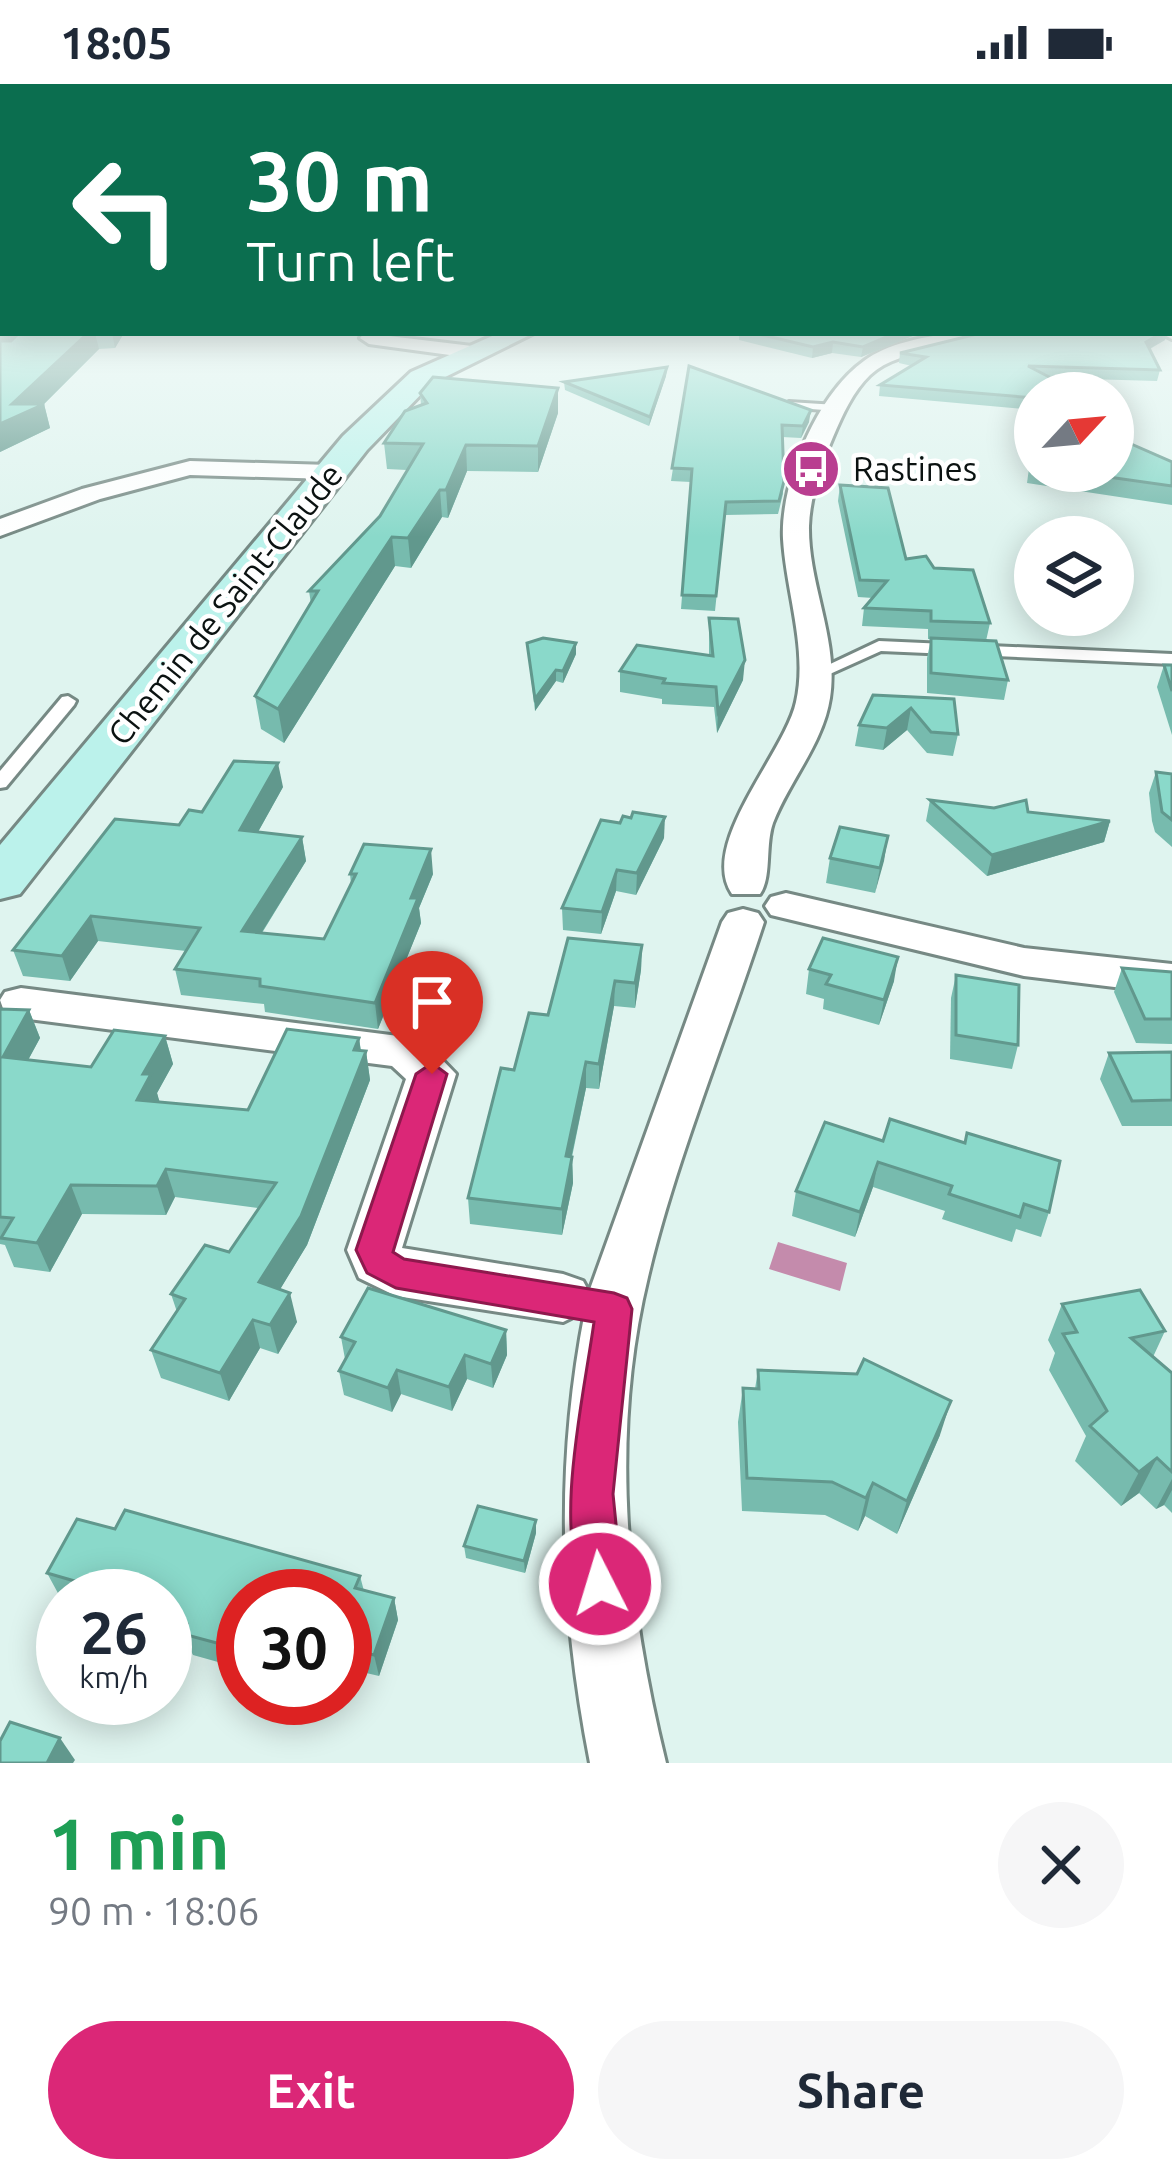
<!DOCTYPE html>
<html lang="en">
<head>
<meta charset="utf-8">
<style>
  :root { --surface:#fff; --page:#f6f6f7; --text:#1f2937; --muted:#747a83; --accent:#db2777 }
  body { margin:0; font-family:Ubuntu,sans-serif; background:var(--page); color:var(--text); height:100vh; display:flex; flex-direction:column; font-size:45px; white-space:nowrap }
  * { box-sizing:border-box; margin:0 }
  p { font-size:39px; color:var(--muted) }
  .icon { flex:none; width:66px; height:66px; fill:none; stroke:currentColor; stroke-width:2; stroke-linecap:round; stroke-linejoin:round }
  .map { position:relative; height:1679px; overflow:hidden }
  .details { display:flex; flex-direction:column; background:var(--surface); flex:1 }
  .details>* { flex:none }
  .top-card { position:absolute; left:0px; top:0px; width:1173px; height:252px; box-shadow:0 6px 30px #0003; background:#0b6e4f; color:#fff; overflow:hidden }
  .needle { width:78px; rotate:64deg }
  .fabs { position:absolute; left:1014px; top:288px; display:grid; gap:24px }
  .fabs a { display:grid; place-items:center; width:120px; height:120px; border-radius:50%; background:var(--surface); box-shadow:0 6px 30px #0003; font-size:60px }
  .speed { position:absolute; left:36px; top:1485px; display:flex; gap:24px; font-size:60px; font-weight:700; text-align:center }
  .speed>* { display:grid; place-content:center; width:156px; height:156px; border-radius:50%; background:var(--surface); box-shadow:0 6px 30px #0003; line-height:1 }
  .speed small { font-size:30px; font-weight:400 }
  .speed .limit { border:18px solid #d22; background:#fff; color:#111 }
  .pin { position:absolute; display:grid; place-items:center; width:102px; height:102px; color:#fff; margin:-123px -51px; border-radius:50% 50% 50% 0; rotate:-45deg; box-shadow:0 0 12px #0007 }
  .pin .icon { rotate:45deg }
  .me { position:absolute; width:132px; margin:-66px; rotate:355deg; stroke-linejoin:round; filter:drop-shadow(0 0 9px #0008) }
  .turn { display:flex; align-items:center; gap:42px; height:252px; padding:0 48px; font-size:54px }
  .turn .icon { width:156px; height:156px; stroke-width:2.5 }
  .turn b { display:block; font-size:84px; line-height:102px }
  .round { display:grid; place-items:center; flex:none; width:126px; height:126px; border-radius:63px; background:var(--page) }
  .head { display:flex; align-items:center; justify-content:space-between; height:204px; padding:0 48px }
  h1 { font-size:72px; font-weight:600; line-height:90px; color:#1e9e55 }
  .cta { display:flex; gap:24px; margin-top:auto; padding:24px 48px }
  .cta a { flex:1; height:138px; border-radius:72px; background:var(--accent); color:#fff; font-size:48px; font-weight:600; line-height:138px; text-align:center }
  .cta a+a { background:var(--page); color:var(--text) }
  .status { display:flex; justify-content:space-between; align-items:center; height:84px; padding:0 60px; background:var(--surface); direction:ltr }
  .status svg { height:33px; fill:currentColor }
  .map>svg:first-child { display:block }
</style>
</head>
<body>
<div class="status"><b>18:05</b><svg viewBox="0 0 49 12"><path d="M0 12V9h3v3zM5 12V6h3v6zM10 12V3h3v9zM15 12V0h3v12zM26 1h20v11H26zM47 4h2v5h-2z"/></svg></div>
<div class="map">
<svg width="1172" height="1679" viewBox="0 0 1172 1679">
  <rect width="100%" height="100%" fill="#dff4ef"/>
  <!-- water -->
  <polygon fill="#c48bac" points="778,1158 847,1179 840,1207 769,1185"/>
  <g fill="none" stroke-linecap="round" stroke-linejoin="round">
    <defs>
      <g id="lane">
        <polygon points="789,318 837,321 842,324 837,327 785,323"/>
        <polygon points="879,557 1172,570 1172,580 881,567 821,594 809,594 807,591"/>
        <polygon points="68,612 76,617 74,621 6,703 0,704 0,687 62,613"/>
      </g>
      <g id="street">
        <polygon points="1172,243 1172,255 1161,249 1170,249"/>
        <polygon points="364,249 472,262 482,268 472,274 369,260 360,254"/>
        <path d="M950,249h39c-33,24 -85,11 -119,42 -17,16 -28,41 -37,62 -12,28 -23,59 -24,89 -1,58 30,114 21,172 -7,46 -41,83 -57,125 -8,22 -1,54 -13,71h-28c-34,-50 53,-141 64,-192 12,-53 -10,-110 -13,-163 -3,-56 34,-145 81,-178 24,-18 57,-23 86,-28z"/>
        <polygon points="190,377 330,381 342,388 330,395 190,391 100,415 0,452 0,435 82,405"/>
        <polygon points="786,809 1024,864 1172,880 1172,910 1024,892 771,831 765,822 771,813"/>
        <path d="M743,825l15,4 6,9c-37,114 -89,240 -116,355 -39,161 -21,327 18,486h-76c-30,-154 -35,-297 -5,-452l-22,11 -167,-26 -37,-18 -12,-28 59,-171 -14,-13 -371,-48 -16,-4 -5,-14 5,-8 16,-4 401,51 34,35 -54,174 161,26 20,7 6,11 133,-370 6,-9z"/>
      </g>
      <polygon id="secondary" points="499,249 534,249 431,300 367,366 20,810 0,815 0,761 343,352 411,288"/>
    </defs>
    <!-- lane casing -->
    <use href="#lane" stroke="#768984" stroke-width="6"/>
    <!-- street casing -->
    <use href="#street" stroke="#768984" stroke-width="6"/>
    <!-- secondary casing -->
    <use href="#secondary" stroke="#768984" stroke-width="6"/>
    <!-- lane -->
    <use href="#lane" fill="#fff" fill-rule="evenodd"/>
    <!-- street -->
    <use href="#street" fill="#fff" fill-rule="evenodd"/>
    <!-- secondary -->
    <use href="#secondary" fill="#bbf2eb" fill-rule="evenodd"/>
  </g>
  <!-- wall -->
  <g fill="#77bbae">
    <polygon points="0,218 3,249 124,249 115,264 99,265 44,320 50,344 0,368"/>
    <polygon points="739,249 937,249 915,251 861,273 832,269 812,274 739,256"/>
    <polygon points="1165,256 1150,265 1160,286 1157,297 1051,294 1035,309 1035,326 879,312 880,301 912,282 899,279 900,269"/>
    <polygon points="689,282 809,338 801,354 782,353 783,410 778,430 725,431 715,527 681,525 691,398 671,397"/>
    <polygon points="667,283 666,292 649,342 565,306 564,298"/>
    <polygon points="420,309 558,329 538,388 467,387 448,434 442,433 411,484 395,482 284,659 261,645 255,612 311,520 309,507 380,432 407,386 387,385 384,359 421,321"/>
    <polygon points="1033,355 1035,355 1035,387 1113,387 1172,378 1172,421 1027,399"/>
    <polygon points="840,401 906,475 934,484 990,539 986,557 1008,596 1004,616 927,609 927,574 931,555 928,555 928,545 862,542 864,524 873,514 858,513 838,417"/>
    <polygon points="709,534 743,596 717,649 714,623 662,620 662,615 620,608 620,587 709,572"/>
    <polygon points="527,559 576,559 576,570 563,599 556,597 535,627"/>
    <polygon points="1164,581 1172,581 1172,651 1157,603"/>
    <polygon points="873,611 954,615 958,650 953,672 927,669 907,646 883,666 855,662 859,641"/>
    <polygon points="1156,688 1172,690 1172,763 1155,748 1152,737 1149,709"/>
    <polygon points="283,703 258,748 302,753 306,777 262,849 324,855 351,800 350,790 433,790 419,824 421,839 378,945 265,928 264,920 181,911 175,885 186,867 98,857 70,897 23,892 13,866 179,741 202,728"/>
    <polygon points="930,716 1028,728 1110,737 1104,758 987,792 926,737"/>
    <polygon points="888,752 875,809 826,799 830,774"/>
    <polygon points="664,754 636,811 616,807 601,850 563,846 562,824"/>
    <polygon points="642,861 641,886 635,924 614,922 599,1005 586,1004 572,1073 573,1099 562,1151 470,1140 468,1114 514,986 548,931"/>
    <polygon points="1122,884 1172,888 1172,960 1136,959 1114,908"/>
    <polygon points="809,885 894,897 879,941 823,925 824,915 806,910"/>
    <polygon points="956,891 1018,961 1012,985 950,975 951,914"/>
    <polygon points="0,925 29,926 40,954 28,976 91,983 165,952 173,980 157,1009 159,1018 248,1026 359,954 361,967 366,967 370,996 307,1161 280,1205 297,1238 278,1270 260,1264 229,1317 161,1294 151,1266 177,1228 171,1210 229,1168 258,1124 175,1113 166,1131 82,1130 50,1188 14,1183 5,1161 0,1160"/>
    <polygon points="1172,968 1172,1042 1122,1042 1100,995 1109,969"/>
    <polygon points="825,1038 1049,1128 1041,1153 1016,1145 1012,1158 942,1135 945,1127 873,1103 855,1153 792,1132 796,1107"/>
    <polygon points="1062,1220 1165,1247 1153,1273 1172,1289 1172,1429 1164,1421 1156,1425 1139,1409 1121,1422 1075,1377 1086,1352 1049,1286 1055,1269 1048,1256"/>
    <polygon points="506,1246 507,1271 493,1304 467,1295 452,1327 401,1310 392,1328 344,1311 339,1287 345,1275 341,1253"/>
    <polygon points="758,1286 940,1351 897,1450 865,1432 858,1447 825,1431 742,1427 738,1338 743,1304 755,1305"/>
    <polygon points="115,1445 360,1492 364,1507 394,1514 398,1536 379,1592 345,1584 345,1512 243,1512 243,1585 193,1571 187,1559 165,1553 165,1512 59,1511 47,1489"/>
    <polygon points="536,1449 525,1489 466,1474 464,1462"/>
  </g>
  <!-- shaded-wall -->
  <g fill="#61988d">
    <polygon points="3,243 3,249 25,249 5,279 0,261 0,246"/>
    <polygon points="88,249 95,249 99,265 44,320 50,344 0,368 0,340 12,320"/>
    <polygon points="112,249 124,249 115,264"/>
    <polygon points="896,249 937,249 915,251 861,273 863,263"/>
    <polygon points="1162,249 1167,249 1165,256 1143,268 1146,258"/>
    <polygon points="833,258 832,269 812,274 813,263"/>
    <polygon points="667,283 666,292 649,342 650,333"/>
    <polygon points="558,304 558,329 538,388 538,362"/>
    <polygon points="811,326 809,338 801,354 803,342"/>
    <polygon points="466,361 467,387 448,434 446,406"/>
    <polygon points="440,406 442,433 411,484 408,454"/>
    <polygon points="392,453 395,482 284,659 278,625"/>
    <polygon points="576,559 576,570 563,599 563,587"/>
    <polygon points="745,576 743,596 717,649 718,628"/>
    <polygon points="556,586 556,597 535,627 535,615"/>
    <polygon points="911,624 907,646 883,666 887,644"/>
    <polygon points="278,679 283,703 245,771 240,746"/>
    <polygon points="665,733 664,754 636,811 637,789"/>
    <polygon points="1110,737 1104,758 987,792 992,771"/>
    <polygon points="888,752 884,777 875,809 880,784"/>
    <polygon points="302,753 306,777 247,872 242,847"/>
    <polygon points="431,765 433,790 419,824 421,839 378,945 375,919 411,814"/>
    <polygon points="617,786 616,807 601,850 602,828"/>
    <polygon points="91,832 98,857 70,897 62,872"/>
    <polygon points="642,861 641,886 635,924 635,899"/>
    <polygon points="898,873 894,897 879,941 884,916"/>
    <polygon points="615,897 614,922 599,1005 599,980"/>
    <polygon points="29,926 40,954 14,1002 3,973"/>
    <polygon points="165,952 173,980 157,1009 160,1019 137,1016 143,990"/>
    <polygon points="359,954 362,977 366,967 370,996 307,1161 267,1227 259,1198"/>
    <polygon points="586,978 586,1004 566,1098 566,1072"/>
    <polygon points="572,1073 573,1099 562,1151 562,1125"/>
    <polygon points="878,1078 873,1103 855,1153 860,1128"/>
    <polygon points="166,1085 175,1113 166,1131 157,1102"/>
    <polygon points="71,1101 82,1130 50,1188 37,1159"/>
    <polygon points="290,1209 297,1238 278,1270 270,1241"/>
    <polygon points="253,1236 260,1264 229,1317 220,1289"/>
    <polygon points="506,1246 507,1271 493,1304 491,1280"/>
    <polygon points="465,1271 467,1295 452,1327 449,1303"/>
    <polygon points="397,1286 401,1310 392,1328 388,1304"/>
    <polygon points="951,1317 940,1351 897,1450 907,1417"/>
    <polygon points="1157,1374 1139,1409 1121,1422 1139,1388"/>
    <polygon points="1172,1395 1172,1406 1164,1421 1156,1425"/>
    <polygon points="873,1399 865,1432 858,1447 866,1414"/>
    <polygon points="536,1436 536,1449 525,1489 524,1477"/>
    <polygon points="394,1514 398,1536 379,1592 374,1571"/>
    <polygon points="60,1654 75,1676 73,1679 47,1679"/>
  </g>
  <!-- building -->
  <g fill="#8ad9ca" stroke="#61988d" stroke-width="3">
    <polygon points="0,218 3,218 3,243 0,246"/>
    <polygon points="19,249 88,249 12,320 44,320 0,340 0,257 11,257"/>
    <polygon points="754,249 896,249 863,263 833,258 813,263"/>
    <polygon points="981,249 1162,249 1146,258 1160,286 1028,282 1080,309 1035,309 1035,314 880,301 926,273 900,269"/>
    <polygon points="689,282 811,326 803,342 782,341 784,397 779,417 726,418 716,512 682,511 692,385 672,384"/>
    <polygon points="667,283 650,333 564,298"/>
    <polygon points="433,293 558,304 538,362 466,361 446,406 440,406 408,454 392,453 278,625 255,612 318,507 309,507 380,432 423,360 384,359 405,327 427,319 420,309"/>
    <polygon points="1113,352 1172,378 1172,402 1066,387 1113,387"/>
    <polygon points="1033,355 1035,355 1035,382 1031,382"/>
    <polygon points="840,401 888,404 906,475 926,472 934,484 973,486 990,539 931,537 931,527 864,524 887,497 860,496"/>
    <polygon points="709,534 738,535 745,576 718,628 716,603 663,599 665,595 620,587 637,561 713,572"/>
    <polygon points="543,554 576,559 563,587 556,586 535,615 527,559"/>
    <polygon points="931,554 996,557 1008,596 931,589"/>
    <polygon points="1164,581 1172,581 1172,607"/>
    <polygon points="873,611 954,615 958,650 931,648 911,624 887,644 859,641"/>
    <polygon points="234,677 278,679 240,746 302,753 242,847 324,855 356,790 350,790 364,760 431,765 411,814 418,814 375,919 260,902 260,895 175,885 200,844 91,832 62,872 13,866 115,735 179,741 189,726 202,728"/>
    <polygon points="1156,688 1172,690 1172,736 1162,728"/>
    <polygon points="930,716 994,724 1026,716 1028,728 1110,737 992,771"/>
    <polygon points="633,728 665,733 637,789 617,786 602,828 562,824 601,736 620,739 623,732 631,734"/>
    <polygon points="840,743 888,752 880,784 830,774"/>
    <polygon points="568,854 642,861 635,899 615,897 599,980 586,978 566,1072 572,1073 562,1125 468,1114 501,984 514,986 529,929 548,931"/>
    <polygon points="823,854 898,873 884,916 826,900 831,891 809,885"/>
    <polygon points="1122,884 1172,888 1172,935 1145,935"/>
    <polygon points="956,891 1019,901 1018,961 956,951"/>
    <polygon points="0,925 29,926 3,973 91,983 114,946 165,952 143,990 151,990 137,1016 248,1026 287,945 359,954 354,966 366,967 301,1132 259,1198 290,1209 270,1241 253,1236 220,1289 151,1266 185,1215 171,1210 205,1161 229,1168 276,1099 166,1085 157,1102 71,1101 37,1159 1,1154 13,1134 0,1133"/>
    <polygon points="1172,968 1172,1016 1132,1017 1109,969"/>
    <polygon points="890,1035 965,1059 967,1049 1060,1077 1049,1128 1024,1120 1020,1133 949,1110 952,1102 878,1078 860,1128 796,1107 825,1038 883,1057"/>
    <polygon points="368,1204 506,1246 491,1280 465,1271 449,1303 397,1286 388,1304 339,1287 355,1258 341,1253"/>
    <polygon points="1140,1206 1165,1247 1131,1254 1172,1289 1172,1388 1157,1374 1139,1388 1090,1342 1107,1327 1063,1250 1077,1248 1062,1220"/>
    <polygon points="864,1275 951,1317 907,1417 873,1399 866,1414 832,1398 747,1394 743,1304 759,1305 758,1286 857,1290"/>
    <polygon points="478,1422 536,1436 524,1477 464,1462"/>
    <polygon points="125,1426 360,1492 355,1504 394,1514 374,1571 345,1564 345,1512 243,1512 243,1566 183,1550 187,1540 165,1534 165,1512 86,1512 80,1510 85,1500 47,1489 77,1435 115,1445"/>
    <polygon points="10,1638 60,1654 47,1679 0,1679 0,1657"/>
  </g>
  <!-- sky -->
  <linearGradient id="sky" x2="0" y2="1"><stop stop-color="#99a4d0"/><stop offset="0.48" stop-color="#f1faf8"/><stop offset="1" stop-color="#f1faf8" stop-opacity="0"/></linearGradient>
  <rect width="1172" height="453" fill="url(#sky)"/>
  <!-- route -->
  <path fill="#db2777" stroke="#8e194d" stroke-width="3" d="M432,979l15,11 -54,178 11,7 210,34 13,5 5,11 -19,185 9,90 -6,16 -16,6 -15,-6c-32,-76 -2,-198 9,-278l-198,-34 -29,-15 -11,-23 60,-176z"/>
  <!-- icons -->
  <defs>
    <symbol id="bus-disc" viewBox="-11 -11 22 22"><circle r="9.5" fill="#b93e90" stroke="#fff"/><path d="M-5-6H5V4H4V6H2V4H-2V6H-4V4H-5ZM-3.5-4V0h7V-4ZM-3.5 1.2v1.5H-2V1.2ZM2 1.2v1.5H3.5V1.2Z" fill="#fff"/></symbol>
  </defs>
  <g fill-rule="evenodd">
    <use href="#bus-disc" x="778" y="352" width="66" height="66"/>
  </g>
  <g text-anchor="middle" stroke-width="9" stroke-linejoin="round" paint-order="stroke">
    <!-- far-poi labels -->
    <g font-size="33" fill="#0b1211" stroke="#fff" text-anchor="start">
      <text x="853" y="397">Rastines</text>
    </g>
    <!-- far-street labels -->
    <g font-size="33" fill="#0b1211" stroke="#fff">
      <text transform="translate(225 520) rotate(-51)" y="12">Chemin de Saint-Claude</text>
    </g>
  </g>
</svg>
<div class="fabs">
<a><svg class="needle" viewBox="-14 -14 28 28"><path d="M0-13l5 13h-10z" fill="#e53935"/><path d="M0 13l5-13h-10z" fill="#747a83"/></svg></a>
<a><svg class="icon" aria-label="layers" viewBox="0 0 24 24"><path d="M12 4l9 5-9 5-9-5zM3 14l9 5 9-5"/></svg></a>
</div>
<div class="speed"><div>26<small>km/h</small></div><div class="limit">30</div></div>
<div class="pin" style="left:432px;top:990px;background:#d93025"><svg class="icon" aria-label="arrive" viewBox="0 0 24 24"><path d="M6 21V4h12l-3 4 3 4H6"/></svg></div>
<svg class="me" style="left:600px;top:1500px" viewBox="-20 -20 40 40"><circle r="17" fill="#db2777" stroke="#fff" stroke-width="3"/><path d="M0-11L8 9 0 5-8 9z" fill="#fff"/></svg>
<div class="top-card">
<div class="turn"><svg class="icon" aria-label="left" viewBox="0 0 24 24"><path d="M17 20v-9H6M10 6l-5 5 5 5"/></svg><div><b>30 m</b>Turn left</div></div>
</div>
</div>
<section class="details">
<div class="head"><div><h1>1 min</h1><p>90 m · 18:06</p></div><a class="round"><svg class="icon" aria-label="close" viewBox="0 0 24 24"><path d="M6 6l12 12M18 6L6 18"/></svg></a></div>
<div class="cta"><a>Exit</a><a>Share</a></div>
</section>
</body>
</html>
